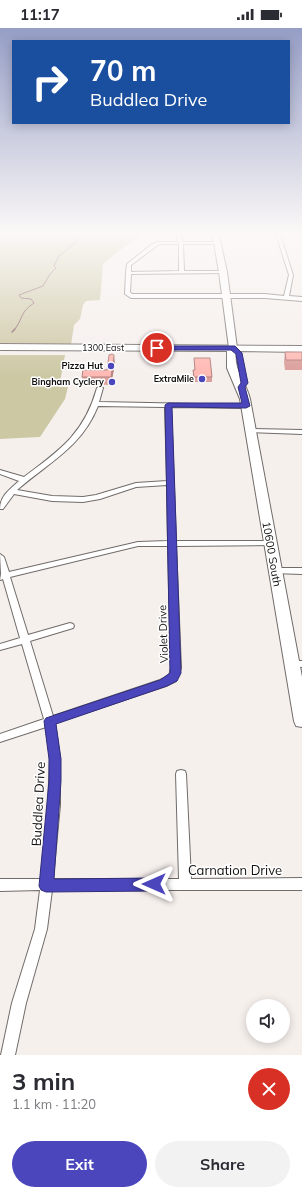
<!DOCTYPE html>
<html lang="en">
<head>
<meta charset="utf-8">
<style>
  :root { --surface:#fff; --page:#f2f2f3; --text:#2b2b33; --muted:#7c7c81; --accent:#4b46bc }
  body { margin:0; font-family:Mulish,sans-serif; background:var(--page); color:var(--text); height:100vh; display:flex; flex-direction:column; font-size:15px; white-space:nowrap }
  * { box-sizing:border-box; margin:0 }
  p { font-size:13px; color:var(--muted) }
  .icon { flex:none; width:22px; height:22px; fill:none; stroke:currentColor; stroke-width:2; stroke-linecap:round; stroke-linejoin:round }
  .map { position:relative; height:1027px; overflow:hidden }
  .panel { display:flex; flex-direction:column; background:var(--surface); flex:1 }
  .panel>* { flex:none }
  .top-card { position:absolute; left:12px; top:12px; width:278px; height:84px; border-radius:0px; box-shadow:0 2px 10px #0003; background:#1a4fa0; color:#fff; overflow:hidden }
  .buttons { position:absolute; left:246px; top:971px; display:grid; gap:8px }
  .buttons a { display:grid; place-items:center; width:44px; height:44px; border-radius:50%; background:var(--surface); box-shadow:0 2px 10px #0003; font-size:20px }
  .pin { position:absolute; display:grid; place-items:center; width:34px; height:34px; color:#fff; margin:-17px; border:2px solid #fff; border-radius:50%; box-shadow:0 1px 4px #0007 }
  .me { position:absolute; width:44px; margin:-22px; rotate:270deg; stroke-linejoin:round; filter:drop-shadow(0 0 3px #0008) }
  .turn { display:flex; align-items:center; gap:14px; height:84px; padding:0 12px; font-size:18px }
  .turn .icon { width:52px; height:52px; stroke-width:2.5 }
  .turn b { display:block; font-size:28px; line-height:34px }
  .round { display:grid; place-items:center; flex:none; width:42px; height:42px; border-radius:21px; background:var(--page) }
  .headline { display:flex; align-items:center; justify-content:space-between; height:68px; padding:0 12px }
  h1 { font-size:24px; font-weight:700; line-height:30px }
  .cta { display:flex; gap:8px; margin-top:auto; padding:8px 12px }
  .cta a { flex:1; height:46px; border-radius:24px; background:var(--accent); color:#fff; font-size:16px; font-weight:700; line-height:46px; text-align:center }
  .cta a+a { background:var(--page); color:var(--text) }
  .status { display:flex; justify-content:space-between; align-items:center; height:28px; padding:0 20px; background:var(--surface); direction:ltr }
  .status svg { height:11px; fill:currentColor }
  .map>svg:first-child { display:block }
</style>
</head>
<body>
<div class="status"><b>11:17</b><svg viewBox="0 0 49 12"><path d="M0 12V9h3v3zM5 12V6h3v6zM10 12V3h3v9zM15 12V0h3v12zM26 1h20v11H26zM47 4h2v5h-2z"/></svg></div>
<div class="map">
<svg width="302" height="1027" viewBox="0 0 302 1027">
  <rect width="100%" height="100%" fill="#f6f0ed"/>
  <!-- green -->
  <g fill="#cdc8a4">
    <polygon points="0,203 151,203 125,218 103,236 100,272 86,273 83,277 80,291 74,297 71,317 0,316"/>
    <polygon points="0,327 65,327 59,359 68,359 65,371 40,409 0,411"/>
  </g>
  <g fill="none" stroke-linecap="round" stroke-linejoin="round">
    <!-- stream-far1 -->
    <path stroke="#895d6c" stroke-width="1" d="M14,302c10,-12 5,-17 20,-27l-3,-4 -10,-1 -2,-3 24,-9 7,-12 6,-6 -2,-2 5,-10 16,-13 8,-12"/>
    <!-- stream -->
    <polyline stroke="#895d6c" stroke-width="1.5" points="12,304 15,301"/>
    <defs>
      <g id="minor">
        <path d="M176,203h4l3,11h34l2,1 -2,1h-34l1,27h41v2l-94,1 -1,18 2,2h133l19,2 5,-21 -14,-44h4l14,44 -4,21 13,1v4l-37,-3h-134l-6,-4 1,-21 1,-9 24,-19 6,-3h21zM160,216h19v27l-48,1v-7l24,-18z"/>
        <path d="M100,358l3,2 -4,14 149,3v2l-2,1 -75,-1 5,134h94l4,2 -4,2 -94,1 5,122 -5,13 -10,5 -111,37 5,36v46l-7,74h126l-3,-105 1,-3 4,-1 4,1 1,3 5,105 111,-1v12h-250l-5,39 -21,74 -11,52h-14l11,-52 23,-74 5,-39 -40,1v-12h41l7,-74 2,-46 -4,-32 -46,15v-8l44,-15 -22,-75 -22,6v-6l20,-6 -17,-59 -3,1 1,-6 -1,-20 4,3 5,15 129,-30 30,-1 -1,-56 -31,2 -36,12 -17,3 -31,-1 -38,-7 -11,15h-3c0,-13 10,-20 19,-28l-19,-7v-4l24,7c36,-27 60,-43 73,-89zM98,378l67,1 2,74 -31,2 -40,12 -13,2 -31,-1 -35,-6c32,-28 64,-42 81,-84zM138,518h30l3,122 -2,8 -9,4 -107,36 -23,-75 43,-13 1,-2 -1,-2 -3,-1 -42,12 -18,-58z"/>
        <polygon points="251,401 302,402 302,406 249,404 249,402"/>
        <polygon points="275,540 302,540 302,546 272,545 271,543"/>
        <polygon points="292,633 302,633 302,639 289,638 287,636 289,634"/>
      </g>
      <polygon id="secondary" points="212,203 218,203 227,244 237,320 233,323 229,320 219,244"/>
      <path id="primary" d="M0,316l302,2v6l-66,-1c-3,19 10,31 14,48l52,278v50l-6,-1 -2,-5 -54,-322 -13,-31v-17l-227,-1z"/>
    </defs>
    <!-- minor casing -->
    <use href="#minor" stroke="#716c6a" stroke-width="2"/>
    <!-- secondary casing -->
    <use href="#secondary" stroke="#716c6a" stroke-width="2"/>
    <!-- primary casing -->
    <use href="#primary" stroke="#716c6a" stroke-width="2"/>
    <!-- minor -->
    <use href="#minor" fill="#fff" fill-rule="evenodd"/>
    <!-- secondary -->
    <use href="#secondary" fill="#fff" fill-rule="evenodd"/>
    <!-- primary -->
    <use href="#primary" fill="#fff" fill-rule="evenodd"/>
  </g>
  <!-- wall -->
  <g fill="#db9f9b">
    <polygon points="285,324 302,324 302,342 285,342 284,334"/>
    <polygon points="194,330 212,349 212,354 194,354 193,348 193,342 195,342"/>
    <polygon points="115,335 111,357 82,356 82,349 107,342"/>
  </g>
  <!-- shaded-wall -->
  <polygon fill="#b2827e" points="114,327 115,335 111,357 111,349"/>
  <!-- building -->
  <g fill="#ffb9b4" stroke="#b2827e">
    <polygon points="285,324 302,324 302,332 286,332"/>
    <polygon points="112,326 114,327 111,349 82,349 83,342 107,342 109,327"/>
    <polygon points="194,330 210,330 212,349 194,349 193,342 195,342"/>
  </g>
  <!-- sky -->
  <linearGradient id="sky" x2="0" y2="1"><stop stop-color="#969ec6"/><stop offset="0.59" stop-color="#fbf8f7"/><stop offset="1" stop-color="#fbf8f7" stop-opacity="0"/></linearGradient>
  <rect width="302" height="347" fill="url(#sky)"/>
  <!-- route -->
  <polygon fill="#4b46bc" stroke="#312e7a" points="155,318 235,318 242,325 248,355 245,359 250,378 246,380 172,379 181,645 177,653 167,658 56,696 61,731 61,753 54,851 154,850 159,852 161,856 159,861 154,863 46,864 41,862 39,858 49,753 49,731 44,693 46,690 160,652 170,645 165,377 168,375 242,375 238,359 241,355 236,326 231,322 157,322 154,320"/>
  <!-- markers -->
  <g fill="#4b46bc" stroke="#fff" stroke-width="1.5">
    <circle cx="111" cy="338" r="4"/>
    <circle cx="202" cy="351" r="4"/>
    <circle cx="112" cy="354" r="4"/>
  </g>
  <g text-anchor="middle" stroke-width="3" stroke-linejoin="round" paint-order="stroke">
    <!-- far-street labels -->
    <g font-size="9" fill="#131110" stroke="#fff">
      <text x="103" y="323">1300 East</text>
    </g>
    <!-- far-poi labels -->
    <g font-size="9" font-weight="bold" fill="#131110" stroke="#fff" text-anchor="end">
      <text x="103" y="341">Pizza Hut</text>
      <text x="194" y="354">ExtraMile</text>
      <text x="104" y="357">Bingham Cyclery</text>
    </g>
    <!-- street labels -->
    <g font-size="11" fill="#131110" stroke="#fff">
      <text transform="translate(272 526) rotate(80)" y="4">10600 South</text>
      <text transform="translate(163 606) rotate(-92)" y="4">Violet Drive</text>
    </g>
    <!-- near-street labels -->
    <g font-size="13" fill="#131110" stroke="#fff">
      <text transform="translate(38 776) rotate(-87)" y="5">Buddlea Drive</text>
      <text x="235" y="847">Carnation Drive</text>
    </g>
  </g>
</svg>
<div class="buttons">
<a><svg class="icon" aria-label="sound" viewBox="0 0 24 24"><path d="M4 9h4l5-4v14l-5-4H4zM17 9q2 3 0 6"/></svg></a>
</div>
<div class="pin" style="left:157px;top:320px;background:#d93025"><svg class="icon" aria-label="arrive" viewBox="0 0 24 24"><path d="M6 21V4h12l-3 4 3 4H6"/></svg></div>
<svg class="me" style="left:154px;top:856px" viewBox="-20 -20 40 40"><path d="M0-17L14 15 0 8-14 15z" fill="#4b46bc" stroke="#fff" stroke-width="4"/></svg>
<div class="top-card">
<div class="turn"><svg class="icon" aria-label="right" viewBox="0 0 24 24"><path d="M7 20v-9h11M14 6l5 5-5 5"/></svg><div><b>70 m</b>Buddlea Drive</div></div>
</div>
</div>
<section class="panel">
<div class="headline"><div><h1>3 min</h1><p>1.1 km · 11:20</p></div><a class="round" style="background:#d93025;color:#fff"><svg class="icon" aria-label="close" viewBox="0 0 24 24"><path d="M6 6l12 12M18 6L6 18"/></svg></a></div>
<div class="cta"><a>Exit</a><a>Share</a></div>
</section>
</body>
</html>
